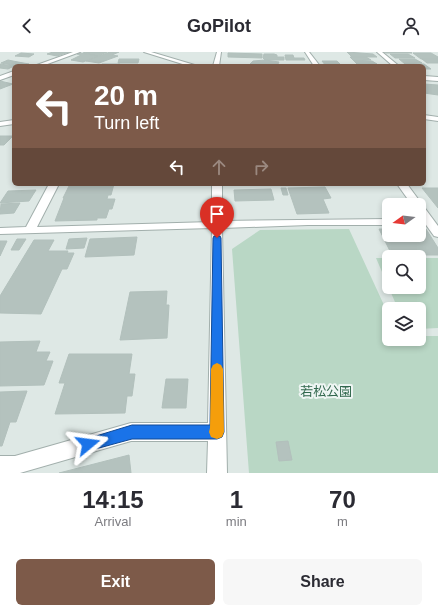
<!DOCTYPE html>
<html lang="en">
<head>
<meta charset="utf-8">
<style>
  :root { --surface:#fff; --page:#f7f7f7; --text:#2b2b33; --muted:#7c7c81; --accent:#7d5a49 }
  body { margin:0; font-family:Arial,"Noto Sans JP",sans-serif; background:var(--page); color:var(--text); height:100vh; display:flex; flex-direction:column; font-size:15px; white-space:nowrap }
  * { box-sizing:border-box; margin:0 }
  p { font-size:13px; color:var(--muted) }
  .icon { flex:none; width:22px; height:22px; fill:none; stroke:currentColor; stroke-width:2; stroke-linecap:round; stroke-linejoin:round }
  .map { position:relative; height:421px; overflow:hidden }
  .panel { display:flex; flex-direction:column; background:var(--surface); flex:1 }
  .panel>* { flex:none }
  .hud { position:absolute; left:12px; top:12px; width:414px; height:122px; border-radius:6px; box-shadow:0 2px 6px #0003; background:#7d5a49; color:#fff; overflow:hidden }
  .needle { width:26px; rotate:255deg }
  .buttons { position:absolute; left:382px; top:146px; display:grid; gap:8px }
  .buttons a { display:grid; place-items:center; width:44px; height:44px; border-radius:6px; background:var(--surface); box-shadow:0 2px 6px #0003; font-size:20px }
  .pin { position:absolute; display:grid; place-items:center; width:34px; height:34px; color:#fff; margin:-41px -17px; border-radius:50% 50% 50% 0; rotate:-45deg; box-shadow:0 0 4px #0007 }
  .pin .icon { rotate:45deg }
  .me { position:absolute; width:44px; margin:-22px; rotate:74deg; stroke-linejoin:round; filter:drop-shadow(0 0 3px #0008) }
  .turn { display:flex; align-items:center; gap:14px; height:84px; padding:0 16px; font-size:18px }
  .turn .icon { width:52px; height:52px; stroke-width:2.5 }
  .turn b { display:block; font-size:28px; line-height:34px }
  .lanes { display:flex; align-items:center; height:38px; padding:0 16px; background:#0003; justify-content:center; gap:20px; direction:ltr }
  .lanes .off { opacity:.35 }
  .eta { display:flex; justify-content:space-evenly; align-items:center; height:68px; text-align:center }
  .eta b { font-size:24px; font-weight:700; line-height:28px }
  .button { display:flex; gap:8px; margin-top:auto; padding:8px 16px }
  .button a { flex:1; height:46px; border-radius:6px; background:var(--accent); color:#fff; font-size:16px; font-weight:700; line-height:46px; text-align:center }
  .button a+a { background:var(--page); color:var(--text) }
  header { display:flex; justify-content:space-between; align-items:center; height:52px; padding:0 16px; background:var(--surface); font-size:18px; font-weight:700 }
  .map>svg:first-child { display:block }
</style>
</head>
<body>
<header><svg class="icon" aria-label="back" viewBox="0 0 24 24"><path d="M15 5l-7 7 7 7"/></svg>GoPilot<svg class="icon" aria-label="person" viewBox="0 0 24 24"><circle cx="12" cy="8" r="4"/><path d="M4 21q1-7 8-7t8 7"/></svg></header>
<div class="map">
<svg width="438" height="421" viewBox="0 0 438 421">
  <rect width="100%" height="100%" fill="#dee8e5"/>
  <!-- green -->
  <g fill="#b9d7c5">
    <polygon points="349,177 389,264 389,287 419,287 419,284 438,284 438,421 249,421 232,197 260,178"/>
    <polygon points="376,206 389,206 389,235 419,235 419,206 438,206 438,276 419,277 419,257 398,257"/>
  </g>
  <!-- building -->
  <g fill="#b4c2be" stroke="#b2c0bc">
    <polygon points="53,0 69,0 57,4 47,2"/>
    <polygon points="86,0 107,0 98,4 83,1"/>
    <polygon points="110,0 119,0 112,3 118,4 99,11 86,9"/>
    <polygon points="347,0 373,2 377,5 352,5"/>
    <polygon points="384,0 410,0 412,1 386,1"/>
    <polygon points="21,1 34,2 29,5 15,4"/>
    <polygon points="80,1 87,2 98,4 83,10 71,8 81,3 77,2"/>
    <polygon points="228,1 262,2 262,6 228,5"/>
    <polygon points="413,1 431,1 438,5 438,7 421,7"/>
    <polygon points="264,2 274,2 277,3 277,5 284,5 284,8 265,8 263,6"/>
    <polygon points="390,2 408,2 415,6 395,6"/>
    <polygon points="285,3 293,3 294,6 304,6 305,8 286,8"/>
    <polygon points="350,5 366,5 371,8 354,9"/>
    <polygon points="119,7 139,7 138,11 118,11"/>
    <polygon points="399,7 415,7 422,11 405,12"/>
    <polygon points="422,7 438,7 438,11 427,11"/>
    <polygon points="8,8 18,10 29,12 17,14 1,11"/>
    <polygon points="265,8 279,10 277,14 250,12 253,9"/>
    <polygon points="322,9 337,9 342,14 326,14"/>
    <polygon points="354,9 372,9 377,12 358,13"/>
    <polygon points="0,12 14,14 8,17 0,16"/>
    <polygon points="102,12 120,12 119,14 101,14"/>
    <polygon points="405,12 424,12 431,17 424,17 424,14 407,14"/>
    <polygon points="0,29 13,32 0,37"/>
    <polygon points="424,32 438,33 438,43 424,41"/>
    <polygon points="0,84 13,84 4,93 0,93"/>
    <polygon points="70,132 114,132 111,143 108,143 107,147 115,147 112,157 109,157 106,166 97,166 97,168 55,169 64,146 63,146"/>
    <polygon points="325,135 331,146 323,147 329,161 297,162 288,136"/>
    <polygon points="281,136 286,136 288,143 283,143"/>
    <polygon points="422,136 438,136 438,156"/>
    <polygon points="271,137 274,148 235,149 234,138"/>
    <polygon points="36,138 29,149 0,151 8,139"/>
    <polygon points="20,151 14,161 0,162 1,152"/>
    <polygon points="379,177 389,177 389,183 419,183 419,177 426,177 438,196 438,203 392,203"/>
    <polygon points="137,185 134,203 85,205 90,187"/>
    <polygon points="87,186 84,196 66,197 69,187"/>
    <polygon points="17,187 26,187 19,198 11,198"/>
    <polygon points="34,188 54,188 48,199 68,199 67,201 74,201 67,217 62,217 41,262 0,261 0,244"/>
    <polygon points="0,189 7,189 0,204"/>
    <polygon points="167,239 166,253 169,253 167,286 120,288 130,240"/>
    <polygon points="40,289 36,300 50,300 46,309 53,309 44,333 0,334 0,290"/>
    <polygon points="69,302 132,302 129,322 135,322 132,344 127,344 125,361 55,362 65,331 59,331"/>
    <polygon points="166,327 188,327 186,356 162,356"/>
    <polygon points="27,339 16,370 10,370 2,394 0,394 0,340"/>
    <polygon points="288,389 292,408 279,409 276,390"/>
    <polygon points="129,403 131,421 59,421"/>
  </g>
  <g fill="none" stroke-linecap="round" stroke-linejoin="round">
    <defs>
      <g id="minor">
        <polygon points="73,0 80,0 42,14 34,14"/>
        <polygon points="144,0 151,0 198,14 189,14"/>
        <polygon points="217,0 221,0 219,14 213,14"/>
        <polygon points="305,0 309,0 320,14 314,14"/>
        <polygon points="377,0 382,0 399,14 393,14"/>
        <polygon points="14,19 14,23 0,28 0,24"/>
        <polygon points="424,24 438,25 438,29 424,28"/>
        <polygon points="424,63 438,65 438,69 424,67"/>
        <polygon points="14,68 14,72 0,74 0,70"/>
        <polygon points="49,132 59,132 37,175 212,170 212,132 222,132 222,169 389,167 389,173 308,173 222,176 227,421 207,421 208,389 131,389 20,421 0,421 0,404 15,404 131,371 208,371 212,176 0,182 0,176 26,175"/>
        <polygon points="397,132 407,132 438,174 438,185 434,184 419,163 419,153 412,153"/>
      </g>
    </defs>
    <!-- minor casing -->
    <use href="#minor" stroke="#a2afac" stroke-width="2"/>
    <!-- minor -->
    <use href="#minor" fill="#fff" fill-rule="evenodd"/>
  </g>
  <!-- route -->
  <polygon fill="#1a73e8" stroke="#114b97" points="214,184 220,184 221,186 224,380 222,385 217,387 132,387 88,399 83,397 81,392 83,388 132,373 210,373 213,186"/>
  <!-- slow -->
  <polygon fill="#f59e0b" points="217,311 221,313 223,317 224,380 222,385 217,387 211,385 209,380 210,376 211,317 213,313"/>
  <g text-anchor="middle" stroke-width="4" stroke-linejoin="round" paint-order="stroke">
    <!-- near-park labels -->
    <g font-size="13" fill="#31674d" stroke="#eef5f3">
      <text x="326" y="344">若松公園</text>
    </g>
  </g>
</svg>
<div class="buttons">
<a><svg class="needle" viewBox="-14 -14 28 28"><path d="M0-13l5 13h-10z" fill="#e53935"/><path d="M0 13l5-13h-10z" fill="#7c7c81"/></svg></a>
<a><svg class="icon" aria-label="search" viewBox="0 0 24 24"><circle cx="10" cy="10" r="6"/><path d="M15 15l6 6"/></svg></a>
<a><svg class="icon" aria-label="layers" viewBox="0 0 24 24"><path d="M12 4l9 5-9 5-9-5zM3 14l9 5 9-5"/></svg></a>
</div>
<div class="pin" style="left:217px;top:186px;background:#d93025"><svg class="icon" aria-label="arrive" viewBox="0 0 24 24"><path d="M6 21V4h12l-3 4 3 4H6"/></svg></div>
<svg class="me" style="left:88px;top:392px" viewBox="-20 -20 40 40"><path d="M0-17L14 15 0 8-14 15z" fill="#1a73e8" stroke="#fff" stroke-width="4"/></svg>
<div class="hud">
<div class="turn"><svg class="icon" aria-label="left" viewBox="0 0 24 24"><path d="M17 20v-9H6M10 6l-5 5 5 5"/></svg><div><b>20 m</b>Turn left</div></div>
<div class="lanes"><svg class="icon" aria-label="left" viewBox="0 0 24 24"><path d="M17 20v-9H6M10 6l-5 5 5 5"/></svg><svg class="icon off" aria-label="ahead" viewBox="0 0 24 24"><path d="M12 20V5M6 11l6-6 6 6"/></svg><svg class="icon off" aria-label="right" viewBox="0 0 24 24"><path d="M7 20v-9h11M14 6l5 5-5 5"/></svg></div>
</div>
</div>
<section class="panel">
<div class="eta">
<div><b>14:15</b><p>Arrival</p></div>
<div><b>1</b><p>min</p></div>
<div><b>70</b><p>m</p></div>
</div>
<div class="button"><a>Exit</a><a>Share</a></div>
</section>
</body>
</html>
